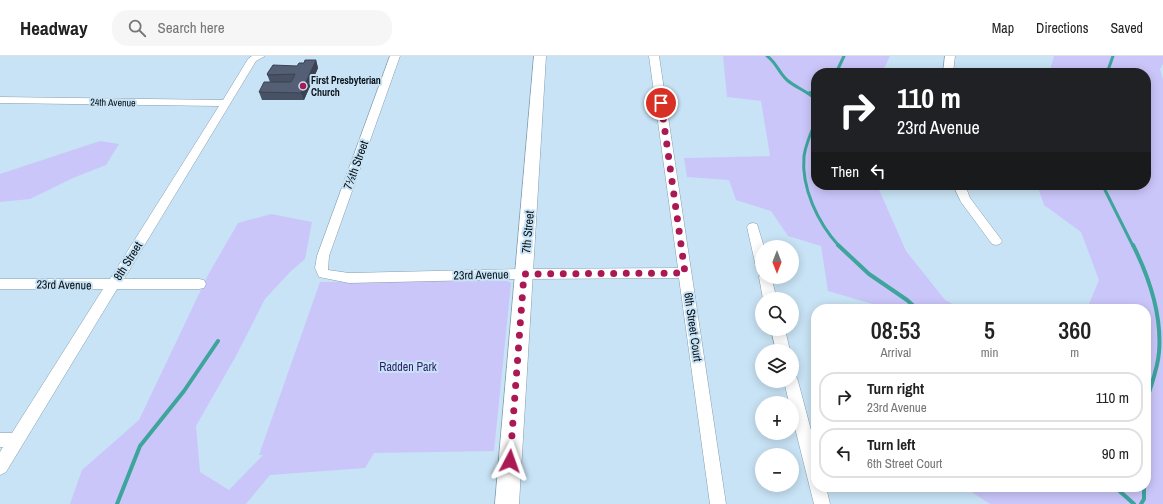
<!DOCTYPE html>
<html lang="en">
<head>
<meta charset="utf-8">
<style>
  :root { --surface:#fff; --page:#f6f6f6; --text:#222; --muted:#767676; --line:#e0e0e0 }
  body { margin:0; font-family:"Archivo Narrow",sans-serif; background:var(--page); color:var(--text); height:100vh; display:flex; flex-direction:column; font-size:15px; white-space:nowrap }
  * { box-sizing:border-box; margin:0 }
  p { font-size:13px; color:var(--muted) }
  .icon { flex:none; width:22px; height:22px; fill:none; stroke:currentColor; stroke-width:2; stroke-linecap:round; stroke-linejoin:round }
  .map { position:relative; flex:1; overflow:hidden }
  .drawer { position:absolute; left:811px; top:248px; width:340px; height:188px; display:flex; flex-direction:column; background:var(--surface); border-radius:16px; box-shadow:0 2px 10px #0003 }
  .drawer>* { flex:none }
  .banner { position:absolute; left:811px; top:12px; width:340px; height:122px; border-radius:16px; box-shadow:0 2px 10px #0003; background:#202124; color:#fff; overflow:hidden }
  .needle { width:26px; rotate:180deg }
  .fabs { position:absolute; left:755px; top:184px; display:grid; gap:8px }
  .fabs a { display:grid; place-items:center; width:44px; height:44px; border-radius:50%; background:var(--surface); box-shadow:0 2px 10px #0003; font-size:20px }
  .pin { position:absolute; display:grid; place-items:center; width:34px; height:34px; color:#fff; margin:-17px; border:2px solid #fff; border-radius:50%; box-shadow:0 1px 4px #0007 }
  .me { position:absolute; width:44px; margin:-22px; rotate:4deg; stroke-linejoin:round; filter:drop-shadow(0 0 3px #0008) }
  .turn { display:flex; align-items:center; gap:14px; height:84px; padding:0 20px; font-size:18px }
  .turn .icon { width:52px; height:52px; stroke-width:2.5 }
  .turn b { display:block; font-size:28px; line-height:34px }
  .then { display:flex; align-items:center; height:38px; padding:0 20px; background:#0003; gap:8px; font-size:15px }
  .eta { display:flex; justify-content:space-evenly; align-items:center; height:68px; text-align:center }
  .eta b { font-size:24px; font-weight:600; line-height:28px }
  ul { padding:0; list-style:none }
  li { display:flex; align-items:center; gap:12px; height:50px; margin:0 8px 6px; padding:0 12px; border:2px solid var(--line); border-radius:16px }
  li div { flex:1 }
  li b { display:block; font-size:15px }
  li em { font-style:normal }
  header { display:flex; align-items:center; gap:24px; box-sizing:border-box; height:56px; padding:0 20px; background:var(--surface); border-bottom:1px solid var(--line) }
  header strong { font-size:19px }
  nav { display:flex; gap:22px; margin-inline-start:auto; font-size:14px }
  .search { width:280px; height:36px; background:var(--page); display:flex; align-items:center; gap:10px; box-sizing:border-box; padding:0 14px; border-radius:16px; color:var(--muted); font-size:15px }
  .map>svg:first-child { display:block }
</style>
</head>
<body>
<header>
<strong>Headway</strong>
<div class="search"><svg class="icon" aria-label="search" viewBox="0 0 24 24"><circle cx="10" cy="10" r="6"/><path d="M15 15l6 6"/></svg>Search here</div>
<nav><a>Map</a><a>Directions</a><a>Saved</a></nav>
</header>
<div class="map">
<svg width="1163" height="448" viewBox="0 0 1163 448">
  <rect width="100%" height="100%" fill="#c8e3f5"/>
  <!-- green -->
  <g fill="#cac6fa">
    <polygon points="723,0 890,0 882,17 816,17 816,129 877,129 906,195 945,244 963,253 876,253 876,249 828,235 821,190 788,180 771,155 736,144 729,124 687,121 684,102 770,100 761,45 727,41"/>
    <polygon points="1054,0 1163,0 1163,8 1160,13 1163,24 1163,448 990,448 964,431 1146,431 1146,253 1087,253 1099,224 1081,176 1044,149 1037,129 1146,129 1146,17 1049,17"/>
    <polygon points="100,85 119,88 106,109 73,122 30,143 0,146 0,118"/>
    <polygon points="271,158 312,166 305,203 290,216 265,243 237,298 196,370 200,416 229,434 263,399 259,399 320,226 507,225 511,227 494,395 374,397 365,412 270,419 246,448 70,448 82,414 139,364 208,219 238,167"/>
  </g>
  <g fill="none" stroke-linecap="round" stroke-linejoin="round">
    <!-- stream-far1 -->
    <g stroke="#3da59c" stroke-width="3">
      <path d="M767,0c9,6 12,17 20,24 9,8 21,11 29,20"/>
      <polyline points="836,17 844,0"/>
      <polyline points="1107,17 1113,0"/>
      <polyline points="809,37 816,35"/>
      <path d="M816,65c-5,11 -10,22 -12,35 -3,32 14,67 35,90"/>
      <polyline points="1105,129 1105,134 1133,190"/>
    </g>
    <!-- stream -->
    <g stroke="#3da59c" stroke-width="4">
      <polyline points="838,189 869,218 907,244 917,253"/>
      <path d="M1133,189c16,32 29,71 26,107 -1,17 -9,35 -13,51"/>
      <polyline points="1115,431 1134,448"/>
      <polyline points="117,448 140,390 184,335 218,285"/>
      <polyline points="1141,448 1144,443 1144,431"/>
    </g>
    <defs>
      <g id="minor">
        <polygon points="252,0 265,0 256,5 124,223 199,223 204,224 206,228 204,232 199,233 117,233 6,416 0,419 0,396 3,391 0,391 0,377 12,377 103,233 0,233 0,223 110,223 219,50 0,47 0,41 223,44 248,3"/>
        <polygon points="390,0 400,0 329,200 328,214 349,217 524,213 678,212 649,0 659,0 726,448 710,448 679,222 524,223 349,227 319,221 315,212 317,200"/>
        <polygon points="945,0 955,0 953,17 943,17"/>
        <polygon points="953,129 965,129 970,142 1000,182 1002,185 1000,188 996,189 992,188 961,146"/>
        <polygon points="753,167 757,168 764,191 762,191 762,216 757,214 756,211 747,171 749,168"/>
        <polygon points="762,217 762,221 771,221 777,243 763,243 759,221"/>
        <polygon points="771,273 785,273 790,295 776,295"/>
        <polygon points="792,319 796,320 798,325 816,393 816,431 826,431 830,448 814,448 792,360 792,347 789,347 784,325 792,325"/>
      </g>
      <polygon id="secondary" points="534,0 546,0 519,448 495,448"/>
    </defs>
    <!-- minor casing -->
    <use href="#minor" stroke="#859eaf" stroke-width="1"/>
    <!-- secondary casing -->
    <use href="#secondary" stroke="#859eaf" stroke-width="1"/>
    <!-- minor -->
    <use href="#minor" fill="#fff" fill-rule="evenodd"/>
    <!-- secondary -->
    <use href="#secondary" fill="#fff" fill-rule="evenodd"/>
  </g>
  <!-- wall -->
  <polygon fill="#485265" points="316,4 318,12 304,44 262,44 259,36 270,26 267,18 297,10 304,7"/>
  <!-- shaded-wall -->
  <polygon fill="#3b4252" points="316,4 318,12 304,44 301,37"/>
  <!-- building -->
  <polygon fill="#545f75" stroke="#3b4252" points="305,4 316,4 301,37 259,36 264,26 291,26 295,18 267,19 268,18 267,18 273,9 297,10 299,7 304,7"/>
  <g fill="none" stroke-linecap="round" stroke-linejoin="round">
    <!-- route -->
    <polyline stroke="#aa1953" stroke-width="7" stroke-dasharray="0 12.6" points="510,405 524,218 685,217 661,47"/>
  </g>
  <!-- markers -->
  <circle fill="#aa1953" stroke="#c8e3f5" stroke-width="1.5" cx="303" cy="30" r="4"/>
  <g text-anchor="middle" stroke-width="4" stroke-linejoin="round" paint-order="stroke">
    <!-- far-poi labels -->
    <g font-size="10" font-weight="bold" fill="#071016" stroke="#c8e3f5" text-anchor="start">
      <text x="311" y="28">First Presbyterian<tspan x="311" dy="12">Church</tspan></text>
    </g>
    <!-- far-street labels -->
    <g font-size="10" fill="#071016" stroke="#c8e3f5">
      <text transform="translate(113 46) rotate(1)" y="4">24th Avenue</text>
    </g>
    <!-- street labels -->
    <g font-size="12" fill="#071016" stroke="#c8e3f5">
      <text transform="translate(356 109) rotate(-70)" y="4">7½th Street</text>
      <text transform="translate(528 176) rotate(-85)" y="4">7th Street</text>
      <text transform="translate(128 205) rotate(-58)" y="4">8th Street</text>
      <text transform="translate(481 219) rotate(-1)" y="4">23rd Avenue</text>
      <text transform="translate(64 229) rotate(1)" y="4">23rd Avenue</text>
      <text transform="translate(693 271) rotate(82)" y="4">6th Street Court</text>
    </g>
    <!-- park labels -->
    <g font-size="12" fill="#311e6a" stroke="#c8e3f5">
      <text x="408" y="315">Radden Park</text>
    </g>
  </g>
</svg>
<div class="fabs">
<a><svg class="needle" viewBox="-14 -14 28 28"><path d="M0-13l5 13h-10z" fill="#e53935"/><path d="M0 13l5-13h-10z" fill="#767676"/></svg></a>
<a><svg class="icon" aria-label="search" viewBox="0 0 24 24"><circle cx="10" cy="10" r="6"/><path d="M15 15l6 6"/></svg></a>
<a><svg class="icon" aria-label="layers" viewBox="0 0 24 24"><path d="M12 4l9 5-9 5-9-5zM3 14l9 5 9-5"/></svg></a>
<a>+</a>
<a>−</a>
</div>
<div class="pin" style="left:661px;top:47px;background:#d93025"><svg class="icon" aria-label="arrive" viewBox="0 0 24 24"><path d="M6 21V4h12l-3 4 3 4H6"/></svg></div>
<svg class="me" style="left:510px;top:405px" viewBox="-20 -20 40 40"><path d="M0-17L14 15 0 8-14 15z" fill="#aa1953" stroke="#fff" stroke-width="4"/></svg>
<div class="banner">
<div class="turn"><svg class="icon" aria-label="right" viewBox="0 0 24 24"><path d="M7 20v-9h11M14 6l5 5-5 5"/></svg><div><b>110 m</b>23rd Avenue</div></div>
<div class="then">Then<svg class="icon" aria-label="left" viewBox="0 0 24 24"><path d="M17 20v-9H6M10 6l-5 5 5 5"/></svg></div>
</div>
<section class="drawer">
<div class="eta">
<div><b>08:53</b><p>Arrival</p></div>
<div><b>5</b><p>min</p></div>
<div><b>360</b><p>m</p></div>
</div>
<ul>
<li><svg class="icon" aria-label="right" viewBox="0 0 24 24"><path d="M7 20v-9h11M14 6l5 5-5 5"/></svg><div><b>Turn right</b><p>23rd Avenue</p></div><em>110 m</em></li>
<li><svg class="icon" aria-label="left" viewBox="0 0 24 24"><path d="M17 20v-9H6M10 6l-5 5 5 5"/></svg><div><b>Turn left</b><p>6th Street Court</p></div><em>90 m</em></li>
</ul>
</section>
</div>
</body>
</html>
